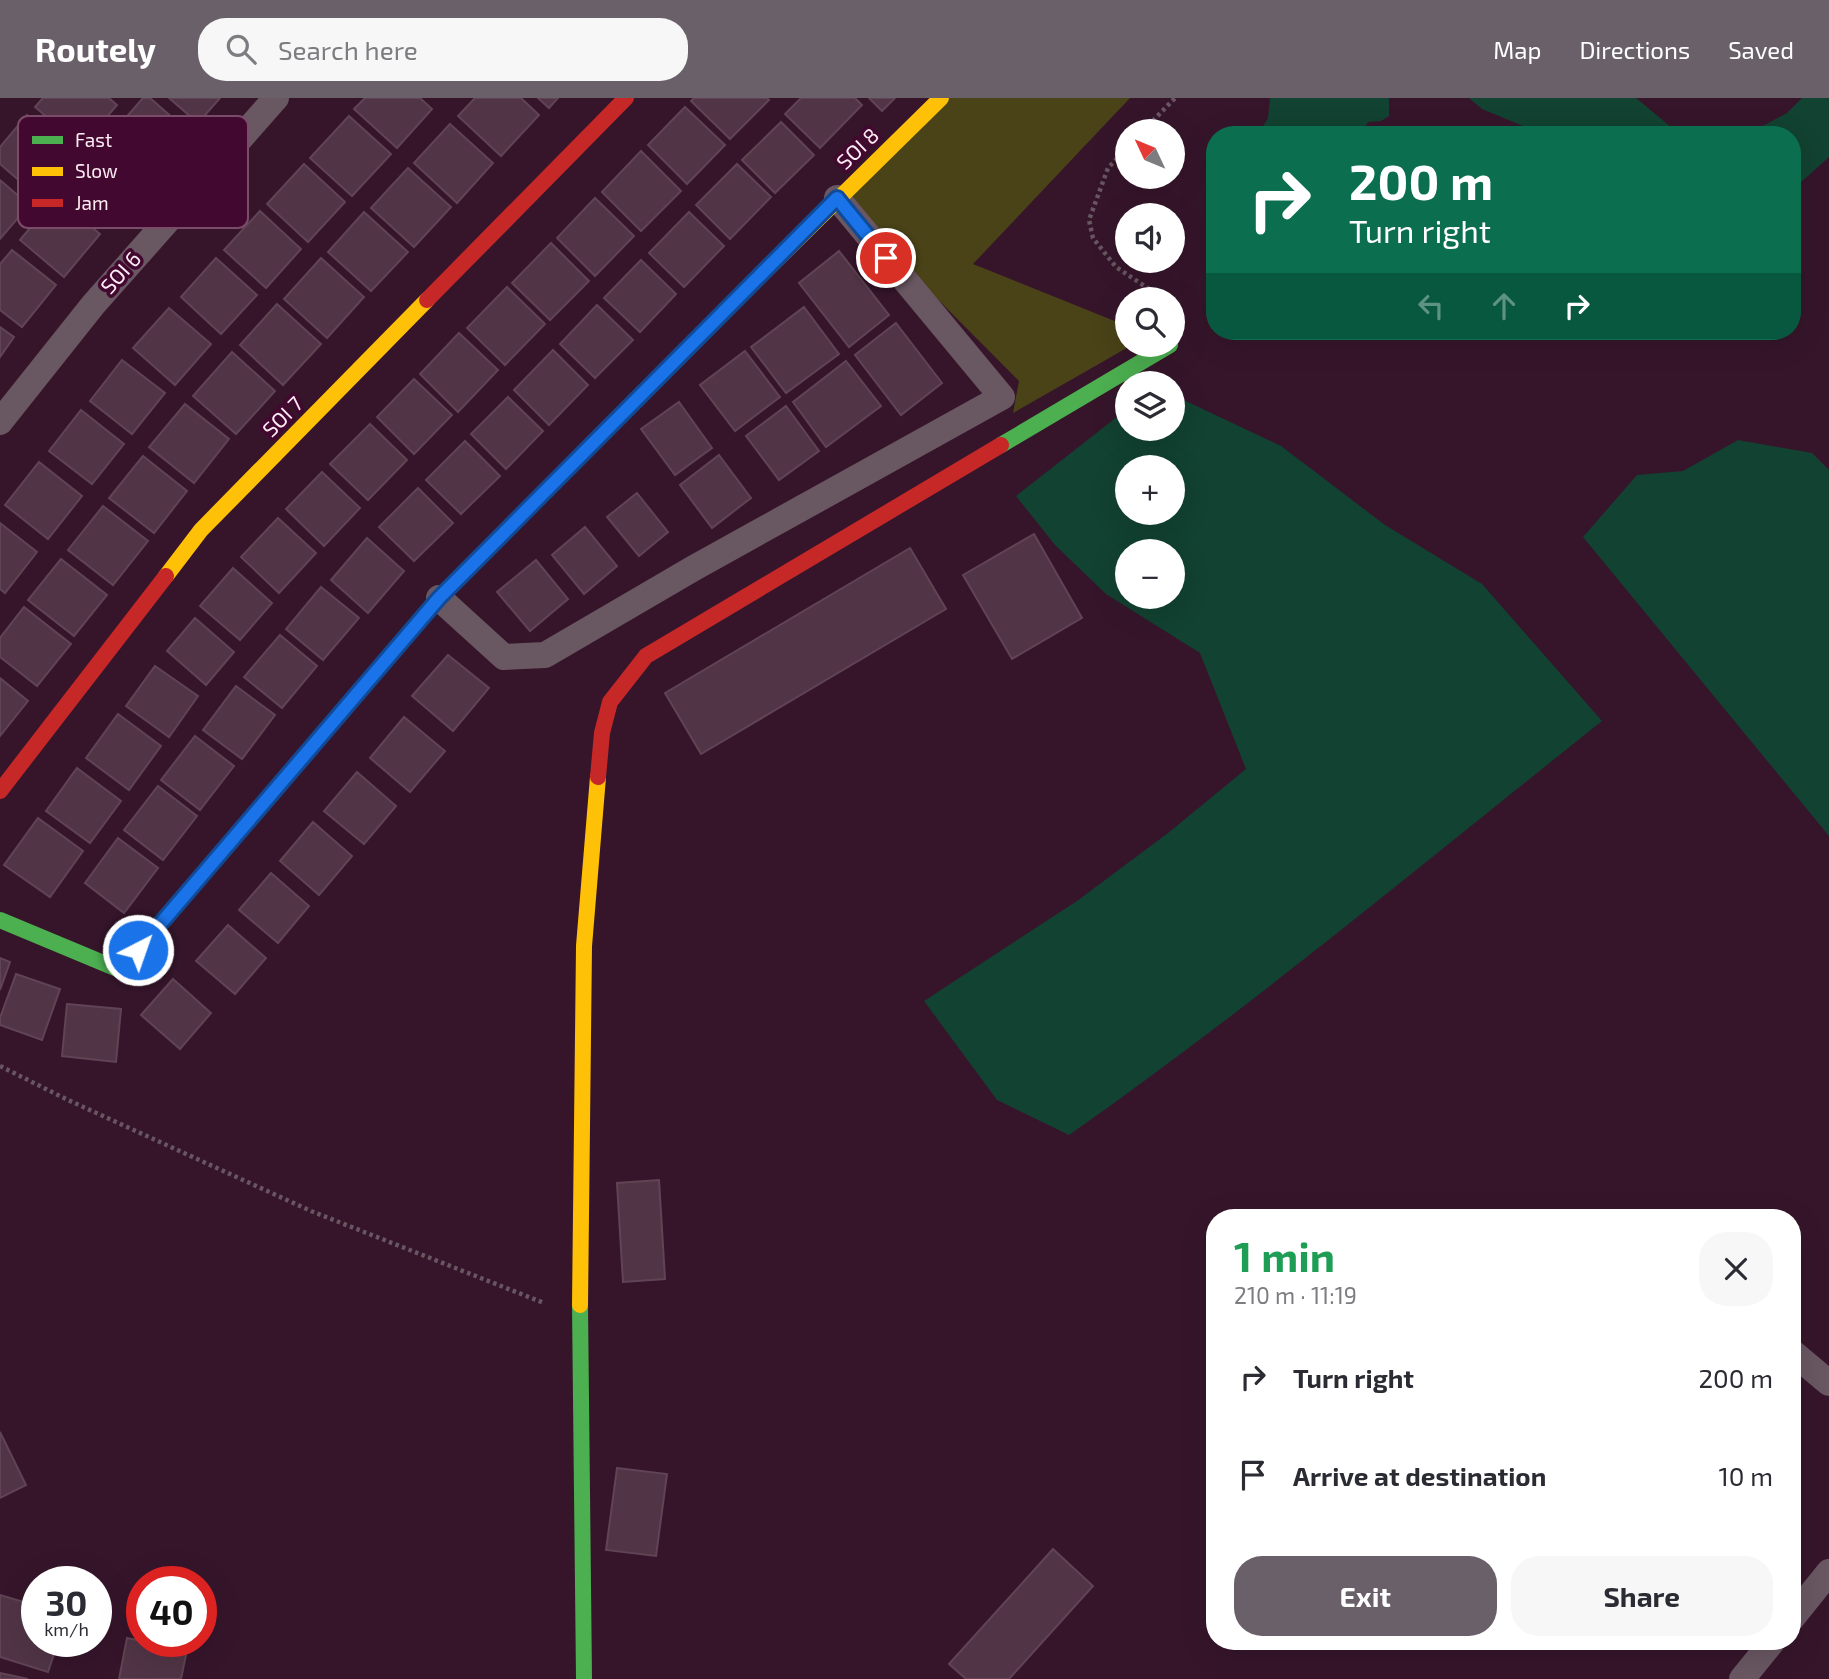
<!DOCTYPE html>
<html lang="en">
<head>
<meta charset="utf-8">
<style>
  :root { --surface:#fff; --page:#f7f7f7; --text:#2b2b33; --muted:#7c7c81; --accent:#6a606a }
  body { margin:0; font-family:"Exo 2",sans-serif; background:var(--page); color:var(--text); height:100vh; display:flex; flex-direction:column; font-size:26px; white-space:nowrap }
  * { box-sizing:border-box; margin:0 }
  p { font-size:23px; color:var(--muted) }
  .icon { flex:none; width:38px; height:38px; fill:none; stroke:currentColor; stroke-width:2; stroke-linecap:round; stroke-linejoin:round }
  .map { position:relative; flex:1; overflow:hidden }
  .details { position:absolute; left:1206px; top:1111px; width:595px; height:441px; display:flex; flex-direction:column; background:var(--surface); border-radius:28px; box-shadow:0 7px 28px #0002 }
  .details>* { flex:none }
  .top-card { position:absolute; left:1206px; top:28px; width:595px; height:214px; border-radius:28px; box-shadow:0 7px 28px #0002; background:#0b6e4f; color:#fff; overflow:hidden }
  .needle { width:46px; rotate:314deg }
  .tools { position:absolute; left:1115px; top:21px; display:grid; gap:14px }
  .tools a { display:grid; place-items:center; width:70px; height:70px; border-radius:50%; background:var(--surface); box-shadow:0 7px 28px #0002; font-size:35px }
  .speed { position:absolute; left:21px; top:1468px; display:flex; gap:14px; font-size:35px; font-weight:700; text-align:center }
  .speed>* { display:grid; place-content:center; width:91px; height:91px; border-radius:50%; background:var(--surface); box-shadow:0 7px 28px #0002; line-height:1 }
  .speed small { font-size:18px; font-weight:400 }
  .speed .limit { border:10px solid #d22; background:#fff; color:#111 }
  .pin { position:absolute; display:grid; place-items:center; width:60px; height:60px; color:#fff; margin:-30px; border:4px solid #fff; border-radius:50%; box-shadow:0 2px 7px #0007 }
  .me { position:absolute; width:77px; margin:-38px; rotate:41deg; stroke-linejoin:round; filter:drop-shadow(0 0 5px #0008) }
  .turn { display:flex; align-items:center; gap:24px; height:147px; padding:0 28px; font-size:32px }
  .turn .icon { width:91px; height:91px; stroke-width:2.5 }
  .turn b { display:block; font-size:49px; line-height:60px }
  .lanes { display:flex; align-items:center; height:66px; padding:0 28px; background:#0003; justify-content:center; gap:35px; direction:ltr }
  .lanes .off { opacity:.35 }
  .round { display:grid; place-items:center; flex:none; width:74px; height:74px; border-radius:28px; background:var(--page) }
  .head { display:flex; align-items:center; justify-content:space-between; height:119px; padding:0 28px }
  h1 { font-size:42px; font-weight:700; line-height:52px; color:#1e9e55 }
  .action { display:flex; gap:14px; margin-top:auto; padding:14px 28px }
  .action a { flex:1; height:80px; border-radius:28px; background:var(--accent); color:#fff; font-size:28px; font-weight:700; line-height:80px; text-align:center }
  .action a+a { background:var(--page); color:var(--text) }
  ul { padding:0; list-style:none }
  li { display:flex; align-items:center; gap:21px; height:98px; padding:0 28px }
  li div { flex:1 }
  li b { display:block; font-size:26px }
  li em { font-style:normal }
  header { display:flex; align-items:center; gap:42px; box-sizing:border-box; height:98px; padding:0 35px; background:var(--accent); color:#fff }
  header strong { font-size:33px }
  nav { display:flex; gap:38px; margin-inline-start:auto; font-size:24px }
  .search { width:490px; height:63px; background:var(--page); display:flex; align-items:center; gap:18px; box-sizing:border-box; padding:0 24px; border-radius:28px; color:var(--muted); font-size:26px }
  .map>svg:first-child { display:block }
</style>
</head>
<body>
<header>
<strong>Routely</strong>
<div class="search"><svg class="icon" aria-label="search" viewBox="0 0 24 24"><circle cx="10" cy="10" r="6"/><path d="M15 15l6 6"/></svg>Search here</div>
<nav><a>Map</a><a>Directions</a><a>Saved</a></nav>
</header>
<div class="map">
<svg width="1829" height="1581" viewBox="0 0 1829 1581">
  <rect width="100%" height="100%" fill="#36152b"/>
  <!-- green -->
  <polygon fill="#4a4318" points="941,0 1130,0 973,166 1127,228 1127,247 1132,247 1013,315 1019,283 837,100"/>
  <!-- water -->
  <g fill="#124231" fill-rule="evenodd">
    <polygon points="1270,0 1389,0 1389,18 1381,23 1368,24 1365,29 1373,37 1258,37 1268,20"/>
    <polygon points="1469,0 1636,0 1671,29 1692,37 1545,37 1482,11"/>
    <polygon points="1802,0 1829,0 1829,59 1798,87 1792,88 1792,37 1746,37 1787,15"/>
    <path d="M1173,297l108,51 104,79 97,59 120,137c-176,140 -349,285 -533,414l-72,-35 -73,-99 153,-100 91,-68 78,-64 -46,-116 -94,-59 -51,-49 -39,-49 111,-87v20h45zM1172,369v46h-45v-46zM1127,453h45v46h-45z"/>
    <polygon points="1738,342 1812,355 1829,372 1829,738 1583,439 1637,377 1683,373"/>
  </g>
  <!-- building -->
  <g fill="#513546" stroke="#604455" stroke-width="2">
    <polygon points="43,0 109,0 117,7 81,48 35,9"/>
    <polygon points="143,0 150,0 190,35 153,76 109,39"/>
    <polygon points="169,0 220,0 198,25"/>
    <polygon points="365,0 420,0 432,11 397,50 354,11"/>
    <polygon points="475,0 521,0 539,17 501,58 458,18"/>
    <polygon points="538,0 558,0 549,10"/>
    <polygon points="694,0 767,0 769,2 730,41 691,3"/>
    <polygon points="801,0 855,0 862,7 820,50 785,16"/>
    <polygon points="869,0 895,0 882,13"/>
    <polygon points="685,9 725,47 687,86 648,47"/>
    <polygon points="27,17 73,57 37,98 0,66 0,49"/>
    <polygon points="349,18 391,56 352,98 310,60"/>
    <polygon points="781,24 814,57 775,95 742,62"/>
    <polygon points="450,26 493,65 457,105 414,65"/>
    <polygon points="641,53 681,93 641,133 602,94"/>
    <polygon points="304,66 345,104 308,144 267,106"/>
    <polygon points="737,66 771,99 730,141 696,107"/>
    <polygon points="408,70 451,109 414,149 371,110"/>
    <polygon points="0,82 29,107 0,141"/>
    <polygon points="56,99 100,136 64,179 20,142"/>
    <polygon points="595,100 634,138 595,178 557,140"/>
    <polygon points="260,113 301,151 266,190 224,152"/>
    <polygon points="364,114 408,154 371,193 328,154"/>
    <polygon points="689,114 724,148 684,189 649,155"/>
    <polygon points="551,145 589,183 550,222 512,185"/>
    <polygon points="12,152 56,187 22,229 0,212 0,166"/>
    <polygon points="839,153 889,217 849,249 799,185"/>
    <polygon points="216,160 257,197 221,236 181,199"/>
    <polygon points="321,160 364,199 327,240 284,201"/>
    <polygon points="641,162 676,196 640,234 604,200"/>
    <polygon points="507,189 545,226 505,267 467,230"/>
    <polygon points="277,206 321,246 283,287 240,247"/>
    <polygon points="597,207 633,242 595,280 560,246"/>
    <polygon points="804,209 839,256 786,295 751,249"/>
    <polygon points="169,210 211,246 175,287 133,250"/>
    <polygon points="896,225 942,285 901,317 855,257"/>
    <polygon points="0,229 14,239 0,259"/>
    <polygon points="459,235 498,272 458,314 420,276"/>
    <polygon points="553,252 588,287 549,327 514,292"/>
    <polygon points="745,253 780,299 735,333 700,287"/>
    <polygon points="232,254 275,293 236,336 193,298"/>
    <polygon points="122,262 165,295 132,336 90,303"/>
    <polygon points="846,263 881,308 826,349 793,304"/>
    <polygon points="414,281 452,317 414,356 377,319"/>
    <polygon points="508,299 543,333 506,371 471,336"/>
    <polygon points="679,304 712,350 675,377 641,331"/>
    <polygon points="185,306 229,341 194,385 149,349"/>
    <polygon points="786,308 819,353 779,382 746,338"/>
    <polygon points="81,312 124,346 92,386 49,353"/>
    <polygon points="370,326 407,362 368,402 330,366"/>
    <polygon points="465,343 500,378 461,416 426,382"/>
    <polygon points="719,357 751,400 712,430 680,387"/>
    <polygon points="143,358 187,393 154,435 109,400"/>
    <polygon points="39,364 82,398 48,441 5,407"/>
    <polygon points="322,374 360,410 324,448 286,411"/>
    <polygon points="418,390 453,425 414,463 379,429"/>
    <polygon points="637,395 668,434 639,458 607,419"/>
    <polygon points="103,408 148,443 113,487 68,452"/>
    <polygon points="278,420 316,455 279,495 241,459"/>
    <polygon points="0,425 37,454 5,495 0,491"/>
    <polygon points="585,429 617,468 584,496 552,457"/>
    <polygon points="1034,436 1082,520 1012,561 963,477"/>
    <polygon points="367,440 404,473 368,515 331,482"/>
    <polygon points="910,450 946,511 701,656 665,595"/>
    <polygon points="61,461 107,497 74,538 28,502"/>
    <polygon points="536,462 568,501 530,533 497,494"/>
    <polygon points="233,470 272,505 240,542 200,508"/>
    <polygon points="321,489 359,520 323,562 286,531"/>
    <polygon points="24,509 71,546 37,588 0,559 0,540"/>
    <polygon points="195,520 234,554 206,587 167,553"/>
    <polygon points="280,537 317,568 282,610 244,579"/>
    <polygon points="448,557 489,590 453,633 412,598"/>
    <polygon points="155,568 198,598 169,639 126,608"/>
    <polygon points="0,580 28,603 0,638"/>
    <polygon points="236,588 275,617 242,661 203,632"/>
    <polygon points="118,616 161,648 129,692 86,660"/>
    <polygon points="404,619 445,653 410,694 370,660"/>
    <polygon points="195,638 234,668 200,712 161,682"/>
    <polygon points="77,670 121,703 90,745 46,713"/>
    <polygon points="357,674 396,708 364,746 324,713"/>
    <polygon points="158,688 197,718 163,762 124,732"/>
    <polygon points="38,720 83,753 50,799 4,767"/>
    <polygon points="313,724 352,758 319,797 280,763"/>
    <polygon points="118,740 158,770 124,815 85,785"/>
    <polygon points="271,775 309,808 278,845 239,812"/>
    <polygon points="228,827 266,860 235,896 196,863"/>
    <polygon points="0,860 10,864 0,892"/>
    <polygon points="16,876 60,891 42,942 0,927 0,920"/>
    <polygon points="173,881 211,915 180,951 141,917"/>
    <polygon points="67,906 121,911 116,964 62,958"/>
    <polygon points="659,1082 665,1181 623,1184 617,1085"/>
    <polygon points="0,1334 26,1387 0,1400"/>
    <polygon points="617,1370 667,1376 656,1458 606,1452"/>
    <polygon points="1053,1451 1093,1488 1009,1581 966,1581 949,1566"/>
    <polygon points="0,1497 37,1508 37,1544 58,1544 48,1574 0,1559"/>
    <polygon points="127,1540 187,1552 181,1581 119,1581"/>
    <polygon points="0,1575 28,1581 0,1581"/>
  </g>
  <g fill="none" stroke-linecap="round" stroke-linejoin="round">
    <!-- path -->
    <g stroke="#685661" stroke-width="4.5" stroke-dasharray="3.5 3.5" stroke-linecap="butt">
      <polyline points="1143,33 1175,0"/>
      <polyline points="1127,50 1108,70 1089,122 1093,140 1116,169 1164,201"/>
      <polyline points="0,968 68,1002 311,1113 544,1205"/>
    </g>
    <!-- street -->
    <g stroke="#695762" stroke-width="26">
      <polyline points="0,324 93,207 276,0"/>
      <polyline points="439,500 504,559 545,557 694,470 1002,299 837,100"/>
      <polyline points="1792,1254 1829,1285"/>
      <polyline points="1792,1520 1829,1474"/>
      <polyline points="1742,1581 1772,1544"/>
    </g>
    <!-- fast -->
    <g stroke="#4caf50" stroke-width="16">
      <polyline points="1001,347 1170,247"/>
      <polyline points="498,441 753,185"/>
      <polyline points="0,822 120,872 219,757"/>
      <polyline points="580,1207 584,1581"/>
    </g>
    <!-- slow -->
    <g stroke="#ffc107" stroke-width="16">
      <polyline points="753,185 941,0"/>
      <polyline points="166,478 201,432 427,202"/>
      <polyline points="580,1207 584,848 598,679"/>
    </g>
    <!-- jam -->
    <g stroke="#c62828" stroke-width="16">
      <polyline points="427,202 626,0"/>
      <polyline points="598,679 602,635 610,604 646,558 1001,347"/>
      <polyline points="0,693 166,478"/>
      <polyline points="219,757 439,500 498,441"/>
    </g>
  </g>
  <g fill="none" stroke-linecap="round" stroke-linejoin="round">
    <defs>
      <polyline id="route" points="138,852 439,500 837,100 886,160"/>
    </defs>
    <!-- route casing -->
    <use href="#route" stroke="#114b97" stroke-width="18"/>
    <!-- route -->
    <use href="#route" stroke="#1a73e8" stroke-width="12"/>
  </g>
  <g text-anchor="middle" stroke-width="7" stroke-linejoin="round" paint-order="stroke">
    <!-- street labels -->
    <g font-size="21" fill="#fcecf4" stroke="#43082f">
      <text transform="translate(858 51) rotate(-44)" y="7">SOI 8</text>
      <text transform="translate(121 175) rotate(-48)" y="7">SOI 6</text>
      <text transform="translate(283 319) rotate(-45)" y="7">SOI 7</text>
    </g>
  </g>
  <!-- legend -->
  <rect x="18" y="18" width="230" height="112" rx="10" fill="#43082f" stroke="#7a4c6a" stroke-width="2"/>
  <rect x="32" y="38" width="31" height="8" fill="#4caf50"/>
  <rect x="32" y="69" width="31" height="9" fill="#ffc107"/>
  <rect x="32" y="101" width="31" height="8" fill="#c62828"/>
  <g font-size="19" fill="#fcecf4">
    <text x="75" y="49">Fast</text>
    <text x="75" y="80">Slow</text>
    <text x="75" y="112">Jam</text>
  </g>
</svg>
<div class="tools">
<a><svg class="needle" viewBox="-14 -14 28 28"><path d="M0-13l5 13h-10z" fill="#e53935"/><path d="M0 13l5-13h-10z" fill="#7c7c81"/></svg></a>
<a><svg class="icon" aria-label="sound" viewBox="0 0 24 24"><path d="M4 9h4l5-4v14l-5-4H4zM17 9q2 3 0 6"/></svg></a>
<a><svg class="icon" aria-label="search" viewBox="0 0 24 24"><circle cx="10" cy="10" r="6"/><path d="M15 15l6 6"/></svg></a>
<a><svg class="icon" aria-label="layers" viewBox="0 0 24 24"><path d="M12 4l9 5-9 5-9-5zM3 14l9 5 9-5"/></svg></a>
<a>+</a>
<a>−</a>
</div>
<div class="speed"><div>30<small>km/h</small></div><div class="limit">40</div></div>
<div class="pin" style="left:886px;top:160px;background:#d93025"><svg class="icon" aria-label="arrive" viewBox="0 0 24 24"><path d="M6 21V4h12l-3 4 3 4H6"/></svg></div>
<svg class="me" style="left:138px;top:852px" viewBox="-20 -20 40 40"><circle r="17" fill="#1a73e8" stroke="#fff" stroke-width="3"/><path d="M0-11L8 9 0 5-8 9z" fill="#fff"/></svg>
<div class="top-card">
<div class="turn"><svg class="icon" aria-label="right" viewBox="0 0 24 24"><path d="M7 20v-9h11M14 6l5 5-5 5"/></svg><div><b>200 m</b>Turn right</div></div>
<div class="lanes"><svg class="icon off" aria-label="left" viewBox="0 0 24 24"><path d="M17 20v-9H6M10 6l-5 5 5 5"/></svg><svg class="icon off" aria-label="ahead" viewBox="0 0 24 24"><path d="M12 20V5M6 11l6-6 6 6"/></svg><svg class="icon" aria-label="right" viewBox="0 0 24 24"><path d="M7 20v-9h11M14 6l5 5-5 5"/></svg></div>
</div>
<section class="details">
<div class="head"><div><h1>1 min</h1><p>210 m · 11:19</p></div><a class="round"><svg class="icon" aria-label="close" viewBox="0 0 24 24"><path d="M6 6l12 12M18 6L6 18"/></svg></a></div>
<ul>
<li><svg class="icon" aria-label="right" viewBox="0 0 24 24"><path d="M7 20v-9h11M14 6l5 5-5 5"/></svg><div><b>Turn right</b></div><em>200 m</em></li>
<li><svg class="icon" aria-label="arrive" viewBox="0 0 24 24"><path d="M6 21V4h12l-3 4 3 4H6"/></svg><div><b>Arrive at destination</b></div><em>10 m</em></li>
</ul>
<div class="action"><a>Exit</a><a>Share</a></div>
</section>
</div>
</body>
</html>
